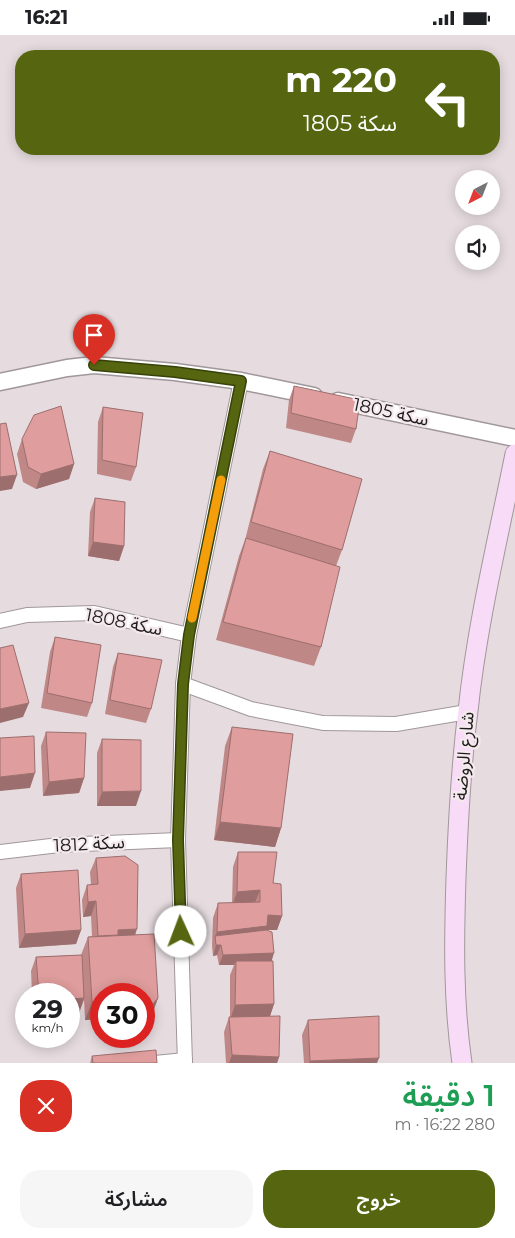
<!DOCTYPE html>
<html lang="ar">
<head>
<meta charset="utf-8">
<style>
  :root { --surface:#fff; --page:#f6f6f6; --text:#202124; --muted:#757577; --accent:#566610 }
  body { margin:0; font-family:Montserrat,"Noto Sans Arabic",sans-serif; background:var(--page); color:var(--text); direction:rtl; height:100vh; display:flex; flex-direction:column; font-size:19px; white-space:nowrap }
  * { box-sizing:border-box; margin:0 }
  p { font-size:16px; color:var(--muted) }
  .icon { flex:none; width:28px; height:28px; fill:none; stroke:currentColor; stroke-width:2; stroke-linecap:round; stroke-linejoin:round }
  .map { position:relative; height:1028px; overflow:hidden; direction:ltr }
  .details { display:flex; flex-direction:column; background:var(--surface); flex:1 }
  .details>* { flex:none }
  .hud { position:absolute; left:15px; top:15px; width:485px; height:105px; border-radius:20px; box-shadow:0 2px 12px #0003; direction:rtl; background:#566610; color:#fff; overflow:hidden }
  .needle { width:32px; rotate:222deg }
  .fabs { position:absolute; left:455px; top:135px; display:grid; gap:10px }
  .fabs a { display:grid; place-items:center; width:45px; height:45px; border-radius:50%; background:var(--surface); box-shadow:0 2px 12px #0003; font-size:25px }
  .speed { position:absolute; left:15px; top:948px; display:flex; gap:10px; font-size:25px; font-weight:700; text-align:center }
  .speed>* { display:grid; place-content:center; width:65px; height:65px; border-radius:50%; background:var(--surface); box-shadow:0 2px 12px #0003; line-height:1 }
  .speed small { font-size:12px; font-weight:400 }
  .speed .limit { border:8px solid #d22; background:#fff; color:#111 }
  .pin { position:absolute; display:grid; place-items:center; width:42px; height:42px; color:#fff; margin:-51px -21px; border-radius:50% 50% 50% 0; rotate:-45deg; box-shadow:0 0 5px #0007 }
  .pin .icon { rotate:45deg }
  .me { position:absolute; width:55px; margin:-28px; rotate:358deg; stroke-linejoin:round; filter:drop-shadow(0 0 4px #0008) }
  .turn { display:flex; align-items:center; gap:18px; height:105px; padding:0 20px; font-size:22px }
  .turn .icon { width:65px; height:65px; stroke-width:2.5 }
  .turn b { display:block; font-size:35px; line-height:42px }
  .round { display:grid; place-items:center; flex:none; width:52px; height:52px; border-radius:20px; background:var(--page) }
  .summary { display:flex; align-items:center; justify-content:space-between; height:85px; padding:0 20px }
  h1 { font-size:30px; font-weight:600; line-height:38px; color:#1e9e55 }
  .action { display:flex; gap:10px; margin-top:auto; padding:10px 20px }
  .action a { flex:1; height:58px; border-radius:20px; background:var(--accent); color:#fff; font-size:20px; font-weight:600; line-height:58px; text-align:center }
  .action a+a { background:var(--page); color:var(--text) }
  .status { display:flex; justify-content:space-between; align-items:center; height:35px; padding:0 25px; background:var(--surface); direction:ltr }
  .status svg { height:14px; fill:currentColor }
  .map>svg:first-child { display:block }
</style>
</head>
<body>
<div class="status"><b>16:21</b><svg viewBox="0 0 49 12"><path d="M0 12V9h3v3zM5 12V6h3v6zM10 12V3h3v9zM15 12V0h3v12zM26 1h20v11H26zM47 4h2v5h-2z"/></svg></div>
<div class="map">
<svg width="515" height="1028" viewBox="0 0 515 1028">
  <rect width="100%" height="100%" fill="#e6dce0"/>
  <g fill="none" stroke-linecap="round" stroke-linejoin="round">
    <defs>
      <g id="minor">
        <polyline points="0,586 27,580 94,578 189,600"/>
        <polyline points="183,649 251,674 323,688 396,689 467,677"/>
        <polyline points="0,817 59,810 178,805"/>
        <polyline points="155,1028 185,1025"/>
        <polyline points="185,1028 178,805 183,649 189,600 241,346"/>
      </g>
      <g id="tertiary">
        <polyline points="0,347 67,333 94,330 175,337 241,346 314,361"/>
        <polyline points="338,366 515,403"/>
      </g>
      <path id="secondary" d="M462,1028c-9,-62 -8,-123 -6,-185 2,-56 5,-112 12,-167 9,-87 30,-172 47,-257"/>
    </defs>
    <!-- minor casing -->
    <use href="#minor" stroke="#a0979a" stroke-width="16"/>
    <!-- tertiary casing -->
    <use href="#tertiary" stroke="#a0979a" stroke-width="19"/>
    <!-- secondary casing -->
    <use href="#secondary" stroke="#a0979a" stroke-width="21"/>
    <!-- minor -->
    <use href="#minor" stroke="#fff" stroke-width="14"/>
    <!-- tertiary -->
    <use href="#tertiary" stroke="#fff" stroke-width="16"/>
    <!-- secondary -->
    <use href="#secondary" stroke="#f8dcf7" stroke-width="19"/>
  </g>
  <!-- wall -->
  <g fill="#c08787">
    <polygon points="294,351 356,394 351,408 286,393 289,365"/>
    <polygon points="103,372 136,432 131,446 97,439 98,387"/>
    <polygon points="22,404 74,429 69,444 36,454 23,447 17,419"/>
    <polygon points="270,416 342,515 336,531 321,612 314,631 216,605 239,521 245,505 263,434"/>
    <polygon points="95,463 124,511 119,526 88,521 90,477"/>
    <polygon points="55,602 92,668 87,682 41,673 50,617"/>
    <polygon points="118,618 151,674 146,688 105,679 113,632"/>
    <polygon points="232,692 281,793 275,812 214,805 225,711"/>
    <polygon points="46,697 84,743 79,758 43,761 41,711"/>
    <polygon points="102,704 136,771 97,771 97,718"/>
    <polygon points="238,817 273,848 282,881 277,895 266,895 272,926 274,969 270,981 279,1022 277,1028 226,1028 224,997 229,982 230,982 230,940 234,930 219,930 217,920 213,921 212,911 213,883 218,868 232,868 233,832"/>
    <polygon points="96,823 136,900 158,963 151,982 101,959 101,997 99,984 85,985 84,965 79,978 69,959 32,959 31,936 36,922 81,920 88,902 92,901 91,881 83,882 82,865 87,850 91,850 90,837"/>
    <polygon points="21,839 81,895 76,909 19,913 16,853"/>
    <polygon points="308,985 377,1028 304,1028 302,1000"/>
    <polygon points="92,1021 157,1028 90,1028"/>
  </g>
  <!-- shaded-wall -->
  <g fill="#9c6e6e">
    <polygon points="74,429 69,444 36,454 41,439"/>
    <polygon points="17,440 12,454 0,456 0,442"/>
    <polygon points="93,507 124,511 119,526 88,521"/>
    <polygon points="29,668 23,682 0,688 0,674"/>
    <polygon points="35,738 30,753 0,756 0,742"/>
    <polygon points="84,743 79,758 43,761 49,747"/>
    <polygon points="141,756 136,771 97,771 102,757"/>
    <polygon points="220,787 281,793 275,812 214,805"/>
    <polygon points="260,855 254,870 232,871 237,857"/>
    <polygon points="96,866 91,881 83,882 88,867"/>
    <polygon points="268,880 282,881 277,895 266,895 262,906 221,910 217,920 213,921 216,910 215,901 217,897"/>
    <polygon points="137,894 132,909 116,901 118,895"/>
    <polygon points="81,895 76,909 19,913 25,899"/>
    <polygon points="274,918 271,928 236,926 234,930 219,930 223,920"/>
    <polygon points="84,963 79,978 69,978 69,964"/>
    <polygon points="158,963 151,982 144,990 144,977"/>
    <polygon points="101,966 101,978 99,984 85,985 92,967"/>
    <polygon points="274,969 269,984 230,985 235,970"/>
    <polygon points="232,1020 279,1022 277,1028 229,1028"/>
    <polygon points="379,1023 377,1028 309,1028 310,1026"/>
  </g>
  <!-- building -->
  <g fill="#df9d9d" stroke="#9c6e6e">
    <polygon points="294,351 360,365 356,394 291,378"/>
    <polygon points="61,371 74,429 41,439 28,432 22,404 34,380"/>
    <polygon points="103,372 143,378 136,432 102,425"/>
    <polygon points="6,388 17,440 0,442 0,389"/>
    <polygon points="270,416 362,444 342,515 251,487"/>
    <polygon points="95,463 125,467 124,511 93,507"/>
    <polygon points="246,503 340,532 321,612 223,587"/>
    <polygon points="55,602 101,610 92,668 47,658"/>
    <polygon points="13,610 29,668 0,674 0,613"/>
    <polygon points="118,618 162,625 151,674 110,665"/>
    <polygon points="232,692 293,699 281,793 220,787"/>
    <polygon points="46,697 86,698 84,743 49,747"/>
    <polygon points="34,701 35,738 0,742 0,703"/>
    <polygon points="102,704 141,705 141,756 102,757"/>
    <polygon points="238,817 277,817 273,848 281,849 282,881 268,880 267,891 217,897 218,868 260,867 260,855 237,857"/>
    <polygon points="125,821 138,830 137,894 118,895 118,900 98,901 96,866 88,867 87,850 98,849 96,823"/>
    <polygon points="78,835 81,895 25,899 21,839"/>
    <polygon points="266,895 272,897 274,918 223,920 221,910 216,910 215,901"/>
    <polygon points="154,899 158,963 146,977 144,977 144,959 101,959 101,966 92,967 88,902"/>
    <polygon points="82,920 84,963 69,964 69,959 39,959 36,922"/>
    <polygon points="236,926 273,926 274,969 235,970"/>
    <polygon points="280,981 279,1022 232,1020 229,982"/>
    <polygon points="379,981 379,1023 310,1026 308,985"/>
    <polygon points="156,1015 157,1028 93,1028 92,1021"/>
  </g>
  <g fill="none" stroke-linecap="round" stroke-linejoin="round">
    <defs>
      <polyline id="route" points="94,330 175,337 241,346 189,600 183,649 178,805 181,897"/>
    </defs>
    <!-- route casing -->
    <use href="#route" stroke="#38420a" stroke-width="12"/>
    <!-- route -->
    <use href="#route" stroke="#566610" stroke-width="9"/>
    <!-- slow -->
    <polyline stroke="#f59e0b" stroke-width="9" points="192,583 221,445"/>
  </g>
  <g text-anchor="middle" stroke-width="4.5" stroke-linejoin="round" paint-order="stroke">
    <!-- street labels -->
    <g font-size="18" fill="#1e1b1c" stroke="#f4eaed">
      <text transform="translate(391 377) rotate(12)" y="6">سكة 1805</text>
      <text transform="translate(124 587) rotate(11)" y="6">سكة 1808</text>
      <text transform="translate(464 721) rotate(-85)" y="6">شارع الروضة</text>
      <text transform="translate(89 809) rotate(-3)" y="6">سكة 1812</text>
    </g>
  </g>
</svg>
<div class="fabs">
<a><svg class="needle" viewBox="-14 -14 28 28"><path d="M0-13l5 13h-10z" fill="#e53935"/><path d="M0 13l5-13h-10z" fill="#757577"/></svg></a>
<a><svg class="icon" aria-label="sound" viewBox="0 0 24 24"><path d="M4 9h4l5-4v14l-5-4H4zM17 9q2 3 0 6"/></svg></a>
</div>
<div class="speed"><div>29<small>km/h</small></div><div class="limit">30</div></div>
<div class="pin" style="left:94px;top:330px;background:#d93025"><svg class="icon" aria-label="arrive" viewBox="0 0 24 24"><path d="M6 21V4h12l-3 4 3 4H6"/></svg></div>
<svg class="me" style="left:181px;top:897px" viewBox="-20 -20 40 40"><circle r="19" fill="#fff"/><path d="M0-13L10 11 0 6-10 11z" fill="#566610"/></svg>
<div class="hud">
<div class="turn"><svg class="icon" aria-label="left" viewBox="0 0 24 24"><path d="M17 20v-9H6M10 6l-5 5 5 5"/></svg><div><b>220 m</b>سكة 1805</div></div>
</div>
</div>
<section class="details">
<div class="summary"><div><h1>1 دقيقة</h1><p>280 m · 16:22</p></div><a class="round" style="background:#d93025;color:#fff"><svg class="icon" aria-label="close" viewBox="0 0 24 24"><path d="M6 6l12 12M18 6L6 18"/></svg></a></div>
<div class="action"><a>خروج</a><a>مشاركة</a></div>
</section>
</body>
</html>
